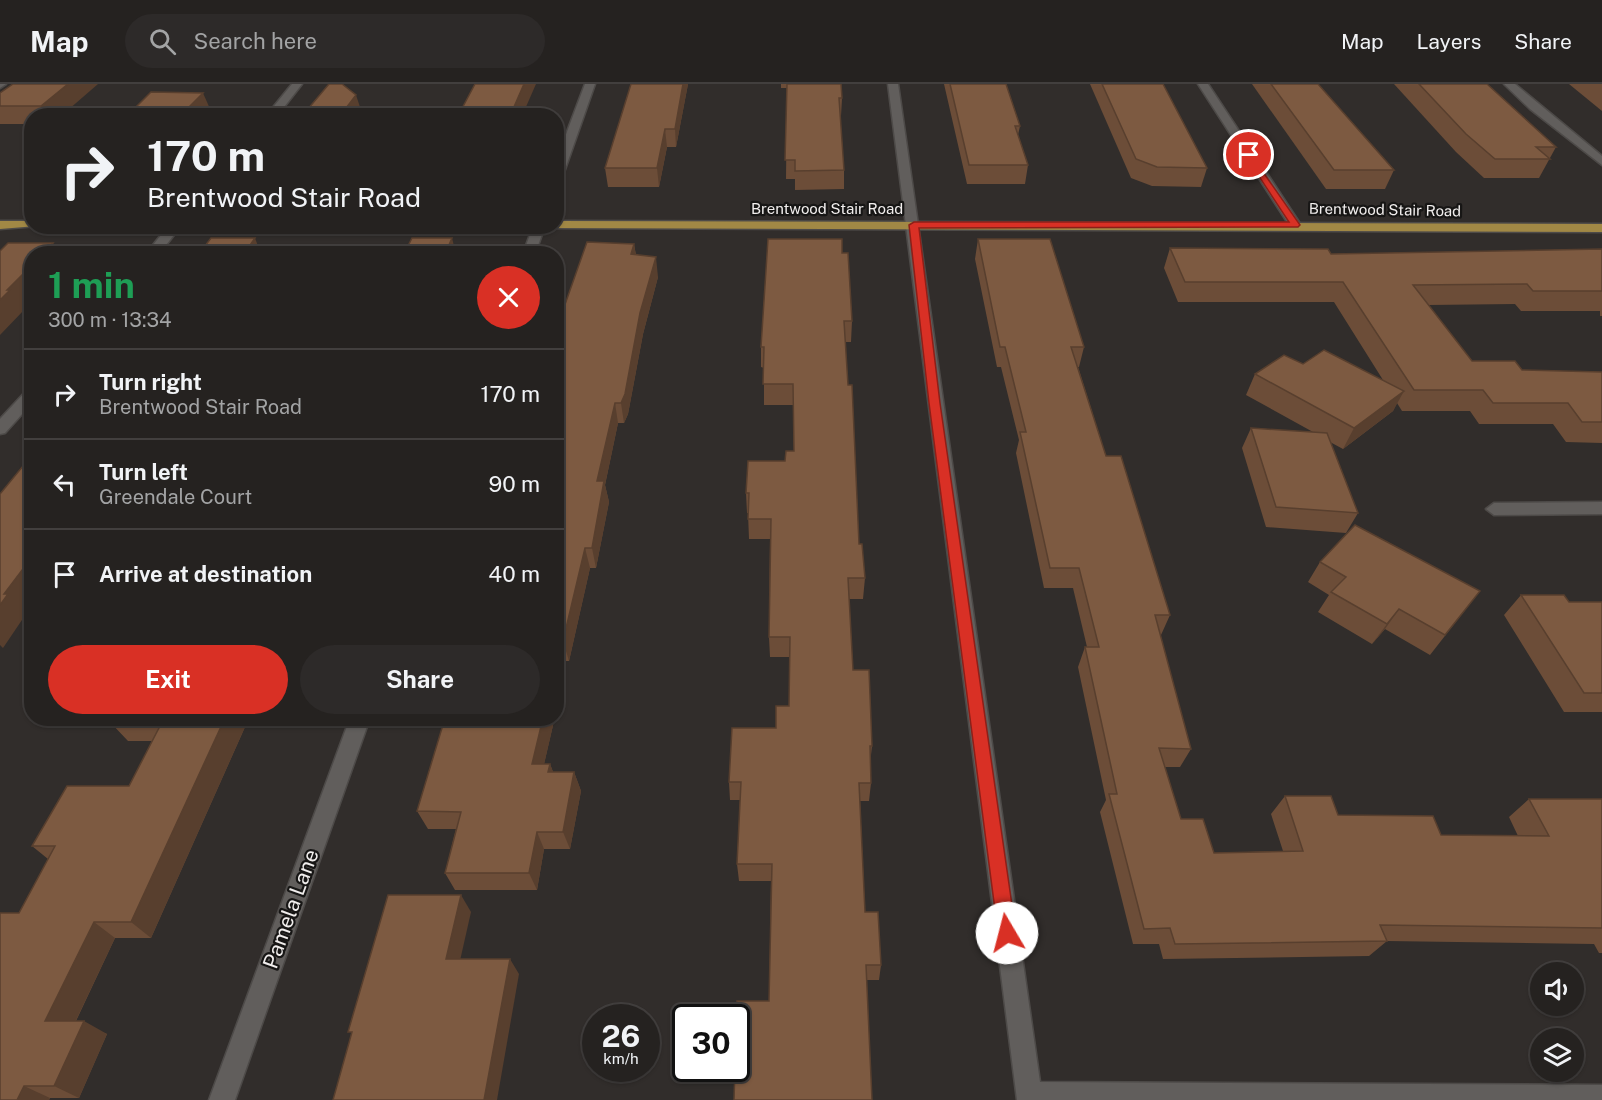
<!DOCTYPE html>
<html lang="en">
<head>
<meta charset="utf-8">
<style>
  :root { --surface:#252220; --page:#2d2a29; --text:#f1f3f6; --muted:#a3a4a5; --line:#423f3e; --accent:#d93025 }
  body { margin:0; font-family:"Public Sans",sans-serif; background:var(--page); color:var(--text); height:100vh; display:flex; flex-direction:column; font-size:22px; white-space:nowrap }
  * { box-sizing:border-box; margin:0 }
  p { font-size:20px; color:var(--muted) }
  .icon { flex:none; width:33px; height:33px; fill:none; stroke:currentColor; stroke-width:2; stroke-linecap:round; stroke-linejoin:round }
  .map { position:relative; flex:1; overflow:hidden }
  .details { position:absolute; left:24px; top:162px; width:540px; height:480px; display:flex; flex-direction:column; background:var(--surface); border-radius:24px; box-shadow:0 2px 4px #0004,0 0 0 2px var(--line) }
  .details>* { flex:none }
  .banner { position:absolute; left:24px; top:24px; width:540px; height:126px; border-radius:24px; box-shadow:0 2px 4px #0004,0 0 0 2px var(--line); background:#252220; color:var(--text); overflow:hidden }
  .controls { position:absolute; left:1530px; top:878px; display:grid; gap:12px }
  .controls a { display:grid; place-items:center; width:54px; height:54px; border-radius:50%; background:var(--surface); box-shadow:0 2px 4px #0004,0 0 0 2px var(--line); font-size:30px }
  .speed { position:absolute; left:582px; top:920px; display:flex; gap:12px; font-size:30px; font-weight:700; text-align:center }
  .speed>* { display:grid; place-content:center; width:78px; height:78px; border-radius:50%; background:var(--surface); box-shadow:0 2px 4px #0004,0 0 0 2px var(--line); line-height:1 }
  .speed small { font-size:15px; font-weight:400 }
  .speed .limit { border:3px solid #111; border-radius:9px; background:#fff; color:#111 }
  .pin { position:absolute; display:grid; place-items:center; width:51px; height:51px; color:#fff; margin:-26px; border:3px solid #fff; border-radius:50%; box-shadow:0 2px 6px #0007 }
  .me { position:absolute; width:66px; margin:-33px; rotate:352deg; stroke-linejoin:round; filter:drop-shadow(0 0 4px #0008) }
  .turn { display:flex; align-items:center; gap:21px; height:126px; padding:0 24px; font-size:27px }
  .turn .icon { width:78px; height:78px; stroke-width:2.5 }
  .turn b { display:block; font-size:42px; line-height:51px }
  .round { display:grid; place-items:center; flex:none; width:63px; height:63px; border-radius:32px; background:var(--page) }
  .summary { display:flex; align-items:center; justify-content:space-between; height:102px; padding:0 24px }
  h1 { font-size:36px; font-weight:700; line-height:45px; color:#1e9e55 }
  .primary-button { display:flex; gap:12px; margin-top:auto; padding:12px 24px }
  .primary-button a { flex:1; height:69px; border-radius:36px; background:var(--accent); color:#fff; font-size:24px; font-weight:700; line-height:69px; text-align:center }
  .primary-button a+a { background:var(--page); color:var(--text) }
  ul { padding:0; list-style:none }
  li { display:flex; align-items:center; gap:18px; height:90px; padding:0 24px; border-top:2px solid var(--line) }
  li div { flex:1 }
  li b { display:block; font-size:22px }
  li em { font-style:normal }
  header { display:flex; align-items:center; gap:36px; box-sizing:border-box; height:84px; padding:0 30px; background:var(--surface); border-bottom:2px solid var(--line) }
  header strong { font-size:28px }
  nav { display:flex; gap:33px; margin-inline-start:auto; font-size:21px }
  .search { width:420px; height:54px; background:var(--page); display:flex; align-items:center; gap:15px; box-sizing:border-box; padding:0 21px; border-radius:33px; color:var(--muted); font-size:22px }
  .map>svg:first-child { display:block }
</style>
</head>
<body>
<header>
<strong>Map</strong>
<div class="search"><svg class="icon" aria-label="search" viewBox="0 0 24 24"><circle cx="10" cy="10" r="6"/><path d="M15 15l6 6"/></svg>Search here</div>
<nav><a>Map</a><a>Layers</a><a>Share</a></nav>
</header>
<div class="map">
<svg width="1602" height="1016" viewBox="0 0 1602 1016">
  <rect width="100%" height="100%" fill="#312d2b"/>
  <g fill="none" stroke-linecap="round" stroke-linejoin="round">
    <defs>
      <g id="minor">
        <polygon points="0,0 6,0 0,4"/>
        <polygon points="292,0 302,0 277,32 266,32"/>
        <polygon points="585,0 595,0 562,94 556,97 556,77"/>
        <polygon points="888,0 898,0 1040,998 1602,1001 1602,1016 1017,1016"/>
        <polygon points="1198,0 1208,0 1301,141 1299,144 1291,144"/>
        <polygon points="1504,0 1515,0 1602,72 1602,81 1530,25"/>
        <polygon points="168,142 181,142 159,170 146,170"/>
        <polygon points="533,142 545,142 535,170 523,170"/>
        <polygon points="32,305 32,319 5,349 0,350 0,335 27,306"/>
        <polygon points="1602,418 1602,430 1494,431 1486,425 1494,419"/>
        <polygon points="350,634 370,634 235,1016 209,1016"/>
      </g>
      <g id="major">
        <polygon points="0,137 32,137 32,142 37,142 0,145"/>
        <polygon points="556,137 1602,140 1602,148 552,144 556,142"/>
      </g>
    </defs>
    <!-- minor casing -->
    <use href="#minor" stroke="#4d4a48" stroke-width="3"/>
    <!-- major casing -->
    <use href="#major" stroke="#4d4a48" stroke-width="3"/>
    <!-- minor -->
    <use href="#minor" fill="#615e5c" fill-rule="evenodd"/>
    <!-- major -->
    <use href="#major" fill="#a18845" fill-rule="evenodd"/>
  </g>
  <!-- wall -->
  <g fill="#6c4d38">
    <polygon points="13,0 61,32 32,32 32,40 0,40 0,9"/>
    <polygon points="631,0 688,0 676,63 667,63 659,103 608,103 605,84"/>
    <polygon points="781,0 841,0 842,14 841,32 840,32 844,86 844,105 795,106 795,95 786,95 787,4 781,4"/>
    <polygon points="944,0 1006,0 1020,42 1018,51 1028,81 1025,100 967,100"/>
    <polygon points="1090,0 1163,0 1207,84 1201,103 1152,102 1131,94"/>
    <polygon points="1252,0 1318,0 1394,86 1385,105 1326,105"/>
    <polygon points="1394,0 1487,0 1556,63 1539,94 1484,94 1456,68"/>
    <polygon points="1569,0 1602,0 1602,27"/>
    <polygon points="978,155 1084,263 1079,283 1078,283 1106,372 1170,531 1161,551 1160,551 1191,665 1180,683 1165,683 1181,735 1214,769 1283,767 1271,730 1285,712 1338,731 1441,751 1518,752 1509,733 1529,715 1602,715 1602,869 1599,869 1594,860 1387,857 1369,872 1163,875 1159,860 1133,860 1100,728 1106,716 1078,583 1085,563 1087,563 1073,504 1044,504 1016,369 1019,356 1001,283 997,283 975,175"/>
    <polygon points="634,160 636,171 658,193 643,250 628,330 624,339 618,339 605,401 609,418 596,484 590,484 569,577 562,577 556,600 556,246"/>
    <polygon points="1170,164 1331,170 1602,165 1602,232 1600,232 1600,227 1521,227 1515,220 1428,221 1472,277 1522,286 1602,288 1602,359 1566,358 1553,340 1479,340 1470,327 1402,327 1397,319 1393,327 1343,365 1330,358 1358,429 1346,449 1266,443 1242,364 1251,344 1313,348 1246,311 1255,290 1303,280 1383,296 1334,218 1178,218 1164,184"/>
    <polygon points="842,169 852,237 851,258 845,258 859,460 865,494 863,515 849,515 853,586 872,662 870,680 871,699 869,717 860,717 865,828 881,881 879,896 866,896 769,917 771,797 739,797 737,780 740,716 730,716 729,698 776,644 789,622 790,573 770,573 769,553 770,455 749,455 748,429 747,429 746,409 785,377 794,367 793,321 764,321 764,284 761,283 761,263"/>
    <polygon points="1320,478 1480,507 1430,571 1385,545 1372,560 1318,528 1329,511 1308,498"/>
    <polygon points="1521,511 1569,518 1602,518 1602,628 1564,628 1504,531"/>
    <polygon points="249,634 151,854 115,854 76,937 107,950 79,1014 50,1014 49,1016 0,1016 19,829 48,775 32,762 129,702 152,657 128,657 110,638"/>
    <polygon points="554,637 544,680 550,680 553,688 574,688 581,707 570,765 544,765 537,806 455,806 445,789 456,745 428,745 417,727"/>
  </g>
  <!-- shaded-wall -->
  <g fill="#583f2e">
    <polygon points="68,0 98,0 61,32 46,32 41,22"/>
    <polygon points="524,0 536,0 522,32 510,32"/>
    <polygon points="683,0 688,0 676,63 675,45"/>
    <polygon points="203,9 211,27 206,32 180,32"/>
    <polygon points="356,11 362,29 360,32 340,32"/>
    <polygon points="665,45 667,63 659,103 657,84"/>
    <polygon points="255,154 261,170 244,170"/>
    <polygon points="452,154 456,170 445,170"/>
    <polygon points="53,159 60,170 43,170"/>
    <polygon points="634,160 637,179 631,170"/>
    <polygon points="656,173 658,193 643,250 628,330 624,339 621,319 640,229"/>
    <polygon points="32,181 32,215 22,224 24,226 0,251 0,216 7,206"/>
    <polygon points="1404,307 1393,327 1343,365 1354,344"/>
    <polygon points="615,319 618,339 605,401 609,418 596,484 592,464 597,397"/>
    <polygon points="585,464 590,484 569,577 563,557"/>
    <polygon points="32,473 32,518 24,528 26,530 3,564 0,561 0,521 4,510"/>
    <polygon points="1399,525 1385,545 1372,560 1387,540"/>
    <polygon points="556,558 562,577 556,600"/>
    <polygon points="225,634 249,634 151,854 131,838"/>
    <polygon points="543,634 553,634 554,637 540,698 532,680"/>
    <polygon points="550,680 557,698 548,688"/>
    <polygon points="574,688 581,707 570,765 563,748"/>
    <polygon points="537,748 544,765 537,806 529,789"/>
    <polygon points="461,811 471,828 457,890 446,875"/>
    <polygon points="94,838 115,854 69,951 45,937"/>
    <polygon points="510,875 519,890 497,1016 484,1016"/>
    <polygon points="84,937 107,950 79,1014 54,1002"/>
    <polygon points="24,1002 50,1014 49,1016 17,1016"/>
  </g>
  <!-- building -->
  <g fill="#7d5a41" stroke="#583f2e" stroke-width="1.5">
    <polygon points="13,0 68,0 41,22 0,22 0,9"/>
    <polygon points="329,0 342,0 356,11 340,32 302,32"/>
    <polygon points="475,0 524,0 510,32 458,32"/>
    <polygon points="631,0 683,0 675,45 665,45 657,84 605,84"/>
    <polygon points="787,0 841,0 842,14 839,14 844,86 795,87 795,76 785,76"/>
    <polygon points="950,0 1006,0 1020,42 1015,42 1028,81 969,81"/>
    <polygon points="1102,0 1163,0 1207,84 1157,83 1136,75"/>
    <polygon points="1271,0 1318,0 1394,86 1334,86"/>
    <polygon points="1419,0 1487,0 1556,63 1536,63 1550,75 1495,75 1466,50"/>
    <polygon points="151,8 203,9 180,32 127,32"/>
    <polygon points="211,154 255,154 244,170 199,170"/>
    <polygon points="412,154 452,154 445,170 388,170 391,164 407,164"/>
    <polygon points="768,155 842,155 842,169 848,169 852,237 844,237 848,301 852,301 859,460 862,460 865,494 848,494 853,586 869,586 872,662 870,662 871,699 859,699 865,828 878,828 881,881 866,881 872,1016 734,1016 735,984 736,984 737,917 769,917 772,780 737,780 741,698 729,698 732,644 776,644 776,622 789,622 790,553 769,553 771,435 748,435 749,409 746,409 748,377 785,377 786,367 794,367 793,300 763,300 764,263 761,263"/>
    <polygon points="978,155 1050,155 1084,263 1071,263 1106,372 1121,372 1170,531 1155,531 1191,665 1159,664 1181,735 1203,735 1214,769 1303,767 1285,712 1331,712 1338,731 1433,732 1441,751 1549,752 1529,715 1602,715 1602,844 1380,841 1387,857 1175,860 1170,844 1144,845 1109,710 1117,710 1085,563 1099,563 1079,484 1050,484 1020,348 1026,348 1005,263 1000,263"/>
    <polygon points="587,158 634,160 631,170 656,173 640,229 625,310 621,319 615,319 597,397 604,397 592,464 585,464 563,557 556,557 556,246"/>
    <polygon points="8,159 53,159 43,170 32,170 32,181 7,206 10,206 0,216 0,167"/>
    <polygon points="1170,164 1328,165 1331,170 1602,165 1602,207 1533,207 1527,200 1413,201 1472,277 1515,277 1522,286 1602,288 1602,338 1582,338 1568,319 1493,319 1483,306 1414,306 1343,198 1185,198"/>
    <polygon points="1324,266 1404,307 1354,344 1255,290 1284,271 1303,280"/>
    <polygon points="1251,344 1327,349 1358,429 1276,423"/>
    <polygon points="32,371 32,473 4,510 8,510 0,521 0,410"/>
    <polygon points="1355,441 1480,507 1445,551 1399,525 1387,540 1331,508 1346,493 1320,478"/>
    <polygon points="1521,511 1564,511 1569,518 1602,518 1602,609 1584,609"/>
    <polygon points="112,634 225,634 131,838 94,838 45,937 84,937 54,1002 24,1002 17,1016 0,1016 0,829 19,829 55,762 32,762 67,702 129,702 162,638 110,638"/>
    <polygon points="445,634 543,634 532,680 550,680 548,688 574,688 563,748 537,748 529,789 445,789 461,728 417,727"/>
    <polygon points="388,811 461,811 446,875 510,875 484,1016 333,1016 352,948 348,948"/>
  </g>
  <!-- route -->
  <polygon fill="#d93025" stroke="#8d1f18" stroke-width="1.5" points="1249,68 1300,141 1298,143 919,144 940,319 1016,849 1013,855 1007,858 1001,855 998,849 929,319 909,141 914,138 1289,138 1245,71"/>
  <g text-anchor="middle" stroke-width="4.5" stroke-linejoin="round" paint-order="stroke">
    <!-- far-street labels -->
    <g font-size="15" fill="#f1eeed" stroke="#171615">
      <text x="827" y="130">Brentwood Stair Road</text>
      <text transform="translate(1385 126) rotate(1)" y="5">Brentwood Stair Road</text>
    </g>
    <!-- near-street labels -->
    <g font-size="21" fill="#f1eeed" stroke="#171615">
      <text transform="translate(291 825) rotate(-70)" y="7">Pamela Lane</text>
    </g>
  </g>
</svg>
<div class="controls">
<a><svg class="icon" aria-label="sound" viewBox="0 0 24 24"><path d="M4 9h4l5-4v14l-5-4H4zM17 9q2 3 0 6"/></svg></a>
<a><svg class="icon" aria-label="layers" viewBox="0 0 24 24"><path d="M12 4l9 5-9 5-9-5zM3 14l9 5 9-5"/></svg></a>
</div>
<div class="speed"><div>26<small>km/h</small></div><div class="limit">30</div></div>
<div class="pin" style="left:1249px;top:71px;background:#d93025"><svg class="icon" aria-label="arrive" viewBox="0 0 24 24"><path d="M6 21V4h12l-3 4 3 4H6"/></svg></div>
<svg class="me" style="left:1007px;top:849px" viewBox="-20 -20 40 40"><circle r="19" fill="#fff"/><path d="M0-13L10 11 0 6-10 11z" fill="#d93025"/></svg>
<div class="banner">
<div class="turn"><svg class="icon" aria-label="right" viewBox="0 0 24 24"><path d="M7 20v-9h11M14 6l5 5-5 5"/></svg><div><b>170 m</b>Brentwood Stair Road</div></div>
</div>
<section class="details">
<div class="summary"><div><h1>1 min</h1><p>300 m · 13:34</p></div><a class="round" style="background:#d93025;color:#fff"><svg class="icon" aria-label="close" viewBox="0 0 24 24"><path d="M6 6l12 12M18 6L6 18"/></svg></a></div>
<ul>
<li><svg class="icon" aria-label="right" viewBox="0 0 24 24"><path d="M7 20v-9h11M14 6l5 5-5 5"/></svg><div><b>Turn right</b><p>Brentwood Stair Road</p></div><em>170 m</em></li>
<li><svg class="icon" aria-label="left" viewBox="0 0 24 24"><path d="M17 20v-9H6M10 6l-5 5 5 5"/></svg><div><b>Turn left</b><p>Greendale Court</p></div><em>90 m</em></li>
<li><svg class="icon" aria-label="arrive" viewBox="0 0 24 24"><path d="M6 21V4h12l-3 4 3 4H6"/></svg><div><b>Arrive at destination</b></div><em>40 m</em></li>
</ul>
<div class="primary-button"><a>Exit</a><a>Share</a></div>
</section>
</div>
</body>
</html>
